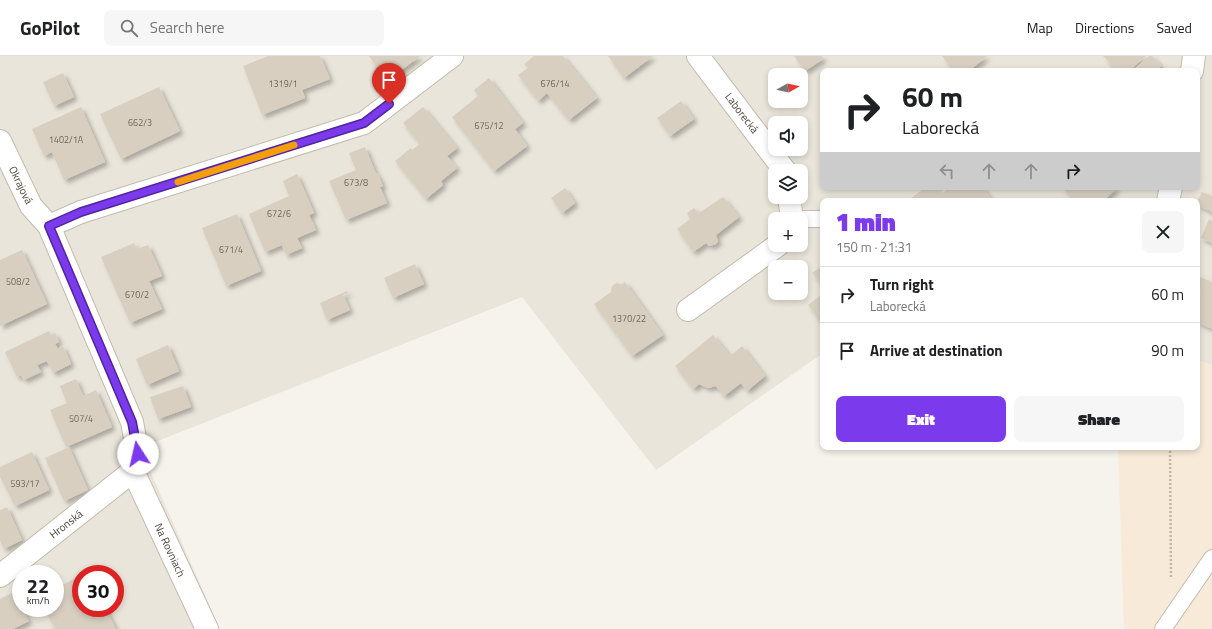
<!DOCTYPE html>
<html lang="en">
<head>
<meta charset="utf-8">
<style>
  :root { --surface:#fff; --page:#f6f6f6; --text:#202124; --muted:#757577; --line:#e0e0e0; --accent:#7c3aed }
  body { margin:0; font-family:"Titillium Web",sans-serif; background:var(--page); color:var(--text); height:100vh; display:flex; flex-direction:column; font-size:15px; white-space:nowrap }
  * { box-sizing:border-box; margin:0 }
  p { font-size:13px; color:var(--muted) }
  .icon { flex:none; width:22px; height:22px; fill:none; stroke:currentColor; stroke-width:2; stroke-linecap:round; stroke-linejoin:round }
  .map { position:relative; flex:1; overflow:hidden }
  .sheet { position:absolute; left:820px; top:142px; width:380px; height:252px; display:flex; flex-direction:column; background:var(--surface); border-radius:8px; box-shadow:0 2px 6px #0003 }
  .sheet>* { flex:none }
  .hud { position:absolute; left:820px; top:12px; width:380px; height:122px; border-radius:8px; box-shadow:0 2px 6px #0003; background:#fff; color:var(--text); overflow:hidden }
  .needle { width:26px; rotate:82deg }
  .tools { position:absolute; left:768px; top:12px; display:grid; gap:8px }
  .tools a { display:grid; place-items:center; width:40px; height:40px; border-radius:8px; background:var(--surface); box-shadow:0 2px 6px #0003; font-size:20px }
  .speed { position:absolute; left:12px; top:509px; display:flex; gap:8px; font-size:20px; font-weight:700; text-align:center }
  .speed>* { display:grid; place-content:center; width:52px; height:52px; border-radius:50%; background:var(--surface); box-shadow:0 2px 6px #0003; line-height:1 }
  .speed small { font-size:10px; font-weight:400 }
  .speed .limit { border:6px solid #d22; background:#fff; color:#111 }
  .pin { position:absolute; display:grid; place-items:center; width:34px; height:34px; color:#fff; margin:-41px -17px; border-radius:50% 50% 50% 0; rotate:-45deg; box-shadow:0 0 4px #0007 }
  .pin .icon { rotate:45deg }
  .me { position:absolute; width:44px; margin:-22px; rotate:350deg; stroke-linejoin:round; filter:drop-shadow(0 0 3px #0008) }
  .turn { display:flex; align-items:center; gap:14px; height:84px; padding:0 16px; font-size:18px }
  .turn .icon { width:52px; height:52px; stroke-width:2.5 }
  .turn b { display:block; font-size:28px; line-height:34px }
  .lanes { display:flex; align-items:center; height:38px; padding:0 16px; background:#0003; justify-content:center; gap:20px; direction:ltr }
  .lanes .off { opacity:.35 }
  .round { display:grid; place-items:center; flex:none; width:42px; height:42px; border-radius:8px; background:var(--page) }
  .overview { display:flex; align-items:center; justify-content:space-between; height:68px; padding:0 16px }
  h1 { font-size:24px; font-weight:800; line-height:30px; color:var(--accent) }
  .button { display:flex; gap:8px; margin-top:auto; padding:8px 16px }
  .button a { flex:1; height:46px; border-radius:8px; background:var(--accent); color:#fff; font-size:16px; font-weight:800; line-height:46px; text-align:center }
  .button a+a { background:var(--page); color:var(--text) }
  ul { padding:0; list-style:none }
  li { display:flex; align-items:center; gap:12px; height:56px; padding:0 16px; border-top:1px solid var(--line) }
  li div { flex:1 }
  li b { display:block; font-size:15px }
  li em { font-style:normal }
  header { display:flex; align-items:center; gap:24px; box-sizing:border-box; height:56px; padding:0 20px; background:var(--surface); border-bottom:1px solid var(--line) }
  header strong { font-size:19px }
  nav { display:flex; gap:22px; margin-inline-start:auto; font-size:14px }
  .search { width:280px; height:36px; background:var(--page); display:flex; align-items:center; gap:10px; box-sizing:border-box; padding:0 14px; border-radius:8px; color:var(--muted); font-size:15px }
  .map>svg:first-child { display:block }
</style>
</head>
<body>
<header>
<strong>GoPilot</strong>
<div class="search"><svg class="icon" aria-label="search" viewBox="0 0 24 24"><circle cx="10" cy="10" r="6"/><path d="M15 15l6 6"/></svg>Search here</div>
<nav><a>Map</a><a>Directions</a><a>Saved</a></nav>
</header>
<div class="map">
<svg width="1212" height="573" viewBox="0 0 1212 573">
  <defs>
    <filter id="shadow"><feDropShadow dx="3.5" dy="3.5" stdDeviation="2" flood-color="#0004"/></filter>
  </defs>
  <rect width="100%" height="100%" fill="#f6f3ec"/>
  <!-- residential -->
  <path fill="#eae5da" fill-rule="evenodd" d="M0,0h1212v309l-15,-5v-159h-374v152l-167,117 -134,-173 -382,151 80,181h-220zM823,15h374v116h-374zM775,19h26v26h-26zM775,67h26v26h-26zM775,115h26v26h-26zM775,163h26v26h-26zM775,211h26v26h-26zM21,518h34v34h-34zM81,518h34v34h-34z"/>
  <!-- commercial -->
  <polygon fill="#f7ead8" points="1197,304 1212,309 1212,573 1124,573 1118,391 1197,391"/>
  <!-- building -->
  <g fill="#d8cfc1" filter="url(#shadow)">
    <polygon points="268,0 320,0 330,23 302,34 305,42 262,59 243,10"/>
    <polygon points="369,0 420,0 387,25"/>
    <polygon points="534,0 563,0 597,42 569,64 547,37 538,45 518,19 528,12 524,8"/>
    <polygon points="608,0 653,0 624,22"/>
    <polygon points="794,0 822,0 823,3 805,15"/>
    <polygon points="942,0 987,0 969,15 954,15"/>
    <polygon points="1103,0 1146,0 1129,15 1117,15"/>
    <polygon points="1149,0 1152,0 1161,10 1156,15 1132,15"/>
    <polygon points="63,17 74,41 54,50 43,26"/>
    <polygon points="489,22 523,67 515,73 527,90 494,115 452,61 478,40 474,34"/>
    <polygon points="159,31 180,75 121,103 100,58"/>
    <polygon points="681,45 694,63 670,80 657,62"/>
    <polygon points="81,51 105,106 64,124 52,96 44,100 32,73"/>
    <polygon points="423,51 457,92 447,100 457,112 441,125 443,129 426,143 395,105 411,92 412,94 420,88 403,67"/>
    <polygon points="365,91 376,118 377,117 383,130 380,131 387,147 346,164 329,125 356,114 349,97"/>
    <polygon points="297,118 314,157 309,159 316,174 297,182 302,192 286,199 282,189 265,196 249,158 289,140 283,125"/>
    <polygon points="926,131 936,131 941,138 951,131 982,131 993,145 907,145"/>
    <polygon points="1062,131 1118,131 1103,145 1074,145"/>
    <polygon points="565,132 575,147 562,157 551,142"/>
    <polygon points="1202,136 1212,140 1212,156 1197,149 1197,146"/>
    <polygon points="723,141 739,161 716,179 718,185 716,188 709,190 706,187 693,196 677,173 690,163 687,157 694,152 699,157"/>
    <polygon points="237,158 261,215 226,230 202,172"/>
    <polygon points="1209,163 1212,165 1212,187 1201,182"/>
    <polygon points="134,187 137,193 148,189 162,220 149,225 162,253 130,267 101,201"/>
    <polygon points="22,194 47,248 0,270 0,204"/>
    <polygon points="415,208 424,228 393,242 384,222"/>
    <polygon points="823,209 823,270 808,249 820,240 822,229 812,217"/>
    <polygon points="1197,220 1212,226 1212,273 1197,266 1197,245 1201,237 1197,235"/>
    <polygon points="625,226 663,279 632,300 594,248 611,236 612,230 616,227 622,228"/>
    <polygon points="347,235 348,237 343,239 350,254 327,264 320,247"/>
    <polygon points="49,275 51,279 55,277 59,286 55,288 58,293 63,290 71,308 53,317 47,305 37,309 41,316 24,324 21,319 17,321 5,296"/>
    <polygon points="713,279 730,300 742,290 765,320 747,335 741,327 724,340 716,330 708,332 699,328 693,333 675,310"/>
    <polygon points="168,289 179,315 147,329 136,303"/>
    <polygon points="76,323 83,340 96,334 112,371 66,391 50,354 67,347 60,330"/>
    <polygon points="183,330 191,351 158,363 150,341"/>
    <polygon points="69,391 88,434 64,445 45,402"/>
    <polygon points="32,396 49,434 15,450 0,421 0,411"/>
    <polygon points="7,451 22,484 4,493 0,485 0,454"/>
    <polygon points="81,519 81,552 105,552 116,573 55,573 44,552 55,552 55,533"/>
    <polygon points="14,536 21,549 21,552 22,552 29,565 13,573 0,573 0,543"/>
  </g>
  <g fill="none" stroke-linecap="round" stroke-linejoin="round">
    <defs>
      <g id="service">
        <polyline points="792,163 823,163"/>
        <polyline points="1163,573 1212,502"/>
      </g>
      <g id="minor">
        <polyline points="698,0 785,115"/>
        <polyline points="1192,15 1194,0"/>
        <polyline points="0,85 31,150 49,170 132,366 138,398 133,415"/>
        <polyline points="789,141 792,163"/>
        <polyline points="1168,145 1171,131"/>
        <polyline points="49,170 81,156 364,67 452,0"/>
        <polyline points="688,254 778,189"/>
        <polyline points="133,415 207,573"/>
        <polyline points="0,520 133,415"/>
      </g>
    </defs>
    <!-- service casing -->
    <use href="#service" stroke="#c2bbae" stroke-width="18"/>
    <!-- minor casing -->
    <use href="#minor" stroke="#c2bbae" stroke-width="24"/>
    <!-- path -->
    <polyline stroke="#c4b79f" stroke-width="2.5" stroke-dasharray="2 2" stroke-linecap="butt" points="1170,391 1171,522"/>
    <!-- service -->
    <use href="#service" stroke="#fff" stroke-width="16"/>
    <!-- minor -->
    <use href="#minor" stroke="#fff" stroke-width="22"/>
  </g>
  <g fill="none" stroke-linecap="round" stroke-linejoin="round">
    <defs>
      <polyline id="route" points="138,398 132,366 49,170 81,156 364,67 389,48"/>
    </defs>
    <!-- route casing -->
    <use href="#route" stroke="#51269a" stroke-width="10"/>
    <!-- route -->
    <use href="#route" stroke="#7c3aed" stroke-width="7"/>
    <!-- slow -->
    <polyline stroke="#f59e0b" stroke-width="7" points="178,126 294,89"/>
  </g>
  <g text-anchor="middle" stroke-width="3.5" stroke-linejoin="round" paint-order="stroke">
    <!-- number labels -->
    <g font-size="9" fill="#6e675b">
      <text x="283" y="31">1319/1</text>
      <text x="555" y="31">676/14</text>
      <text x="140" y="70">662/3</text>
      <text x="489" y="73">675/12</text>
      <text x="66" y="87">1402/1A</text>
      <text x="356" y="130">673/8</text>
      <text x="279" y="161">672/6</text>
      <text x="231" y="197">671/4</text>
      <text x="18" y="229">508/2</text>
      <text x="137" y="242">670/2</text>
      <text x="629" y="266">1370/22</text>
      <text x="81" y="366">507/4</text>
      <text x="25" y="431">593/17</text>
    </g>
    <!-- street labels -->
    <g font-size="11" fill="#4b4439" stroke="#fff">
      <text transform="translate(742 57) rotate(53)" y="4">Laborecká</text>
      <text transform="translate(21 129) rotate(64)" y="4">Okrajová</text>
      <text transform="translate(66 468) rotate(-38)" y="4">Hronská</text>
      <text transform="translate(170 494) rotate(65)" y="4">Na Rovniach</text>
    </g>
  </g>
</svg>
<div class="tools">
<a><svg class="needle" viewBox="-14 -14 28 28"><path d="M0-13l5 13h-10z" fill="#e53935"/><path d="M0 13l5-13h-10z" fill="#757577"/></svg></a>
<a><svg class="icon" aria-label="sound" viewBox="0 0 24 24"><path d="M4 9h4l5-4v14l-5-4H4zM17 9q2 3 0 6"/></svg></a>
<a><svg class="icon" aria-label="layers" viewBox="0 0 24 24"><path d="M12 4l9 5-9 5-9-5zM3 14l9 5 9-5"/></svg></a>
<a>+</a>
<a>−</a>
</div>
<div class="speed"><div>22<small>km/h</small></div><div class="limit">30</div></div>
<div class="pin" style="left:389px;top:48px;background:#d93025"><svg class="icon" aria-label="arrive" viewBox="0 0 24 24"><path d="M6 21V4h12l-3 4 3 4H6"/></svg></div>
<svg class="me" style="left:138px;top:398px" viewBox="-20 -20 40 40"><circle r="19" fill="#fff"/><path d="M0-13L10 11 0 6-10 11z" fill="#7c3aed"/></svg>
<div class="hud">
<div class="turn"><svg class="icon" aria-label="right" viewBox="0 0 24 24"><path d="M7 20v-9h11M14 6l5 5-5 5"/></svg><div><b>60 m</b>Laborecká</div></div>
<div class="lanes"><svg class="icon off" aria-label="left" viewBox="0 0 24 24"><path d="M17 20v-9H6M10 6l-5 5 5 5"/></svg><svg class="icon off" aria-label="ahead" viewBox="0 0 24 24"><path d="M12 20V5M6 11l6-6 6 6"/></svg><svg class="icon off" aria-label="ahead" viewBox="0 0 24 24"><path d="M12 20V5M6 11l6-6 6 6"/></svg><svg class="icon" aria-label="right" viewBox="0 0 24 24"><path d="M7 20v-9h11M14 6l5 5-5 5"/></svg></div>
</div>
<section class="sheet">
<div class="overview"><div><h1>1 min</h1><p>150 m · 21:31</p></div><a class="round"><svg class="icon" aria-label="close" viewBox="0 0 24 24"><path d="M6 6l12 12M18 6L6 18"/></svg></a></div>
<ul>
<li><svg class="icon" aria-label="right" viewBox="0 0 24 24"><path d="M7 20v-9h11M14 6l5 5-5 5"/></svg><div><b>Turn right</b><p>Laborecká</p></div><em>60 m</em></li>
<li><svg class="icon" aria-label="arrive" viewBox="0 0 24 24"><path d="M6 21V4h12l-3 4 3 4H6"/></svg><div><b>Arrive at destination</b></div><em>90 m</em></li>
</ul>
<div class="button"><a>Exit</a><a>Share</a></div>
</section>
</div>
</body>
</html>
